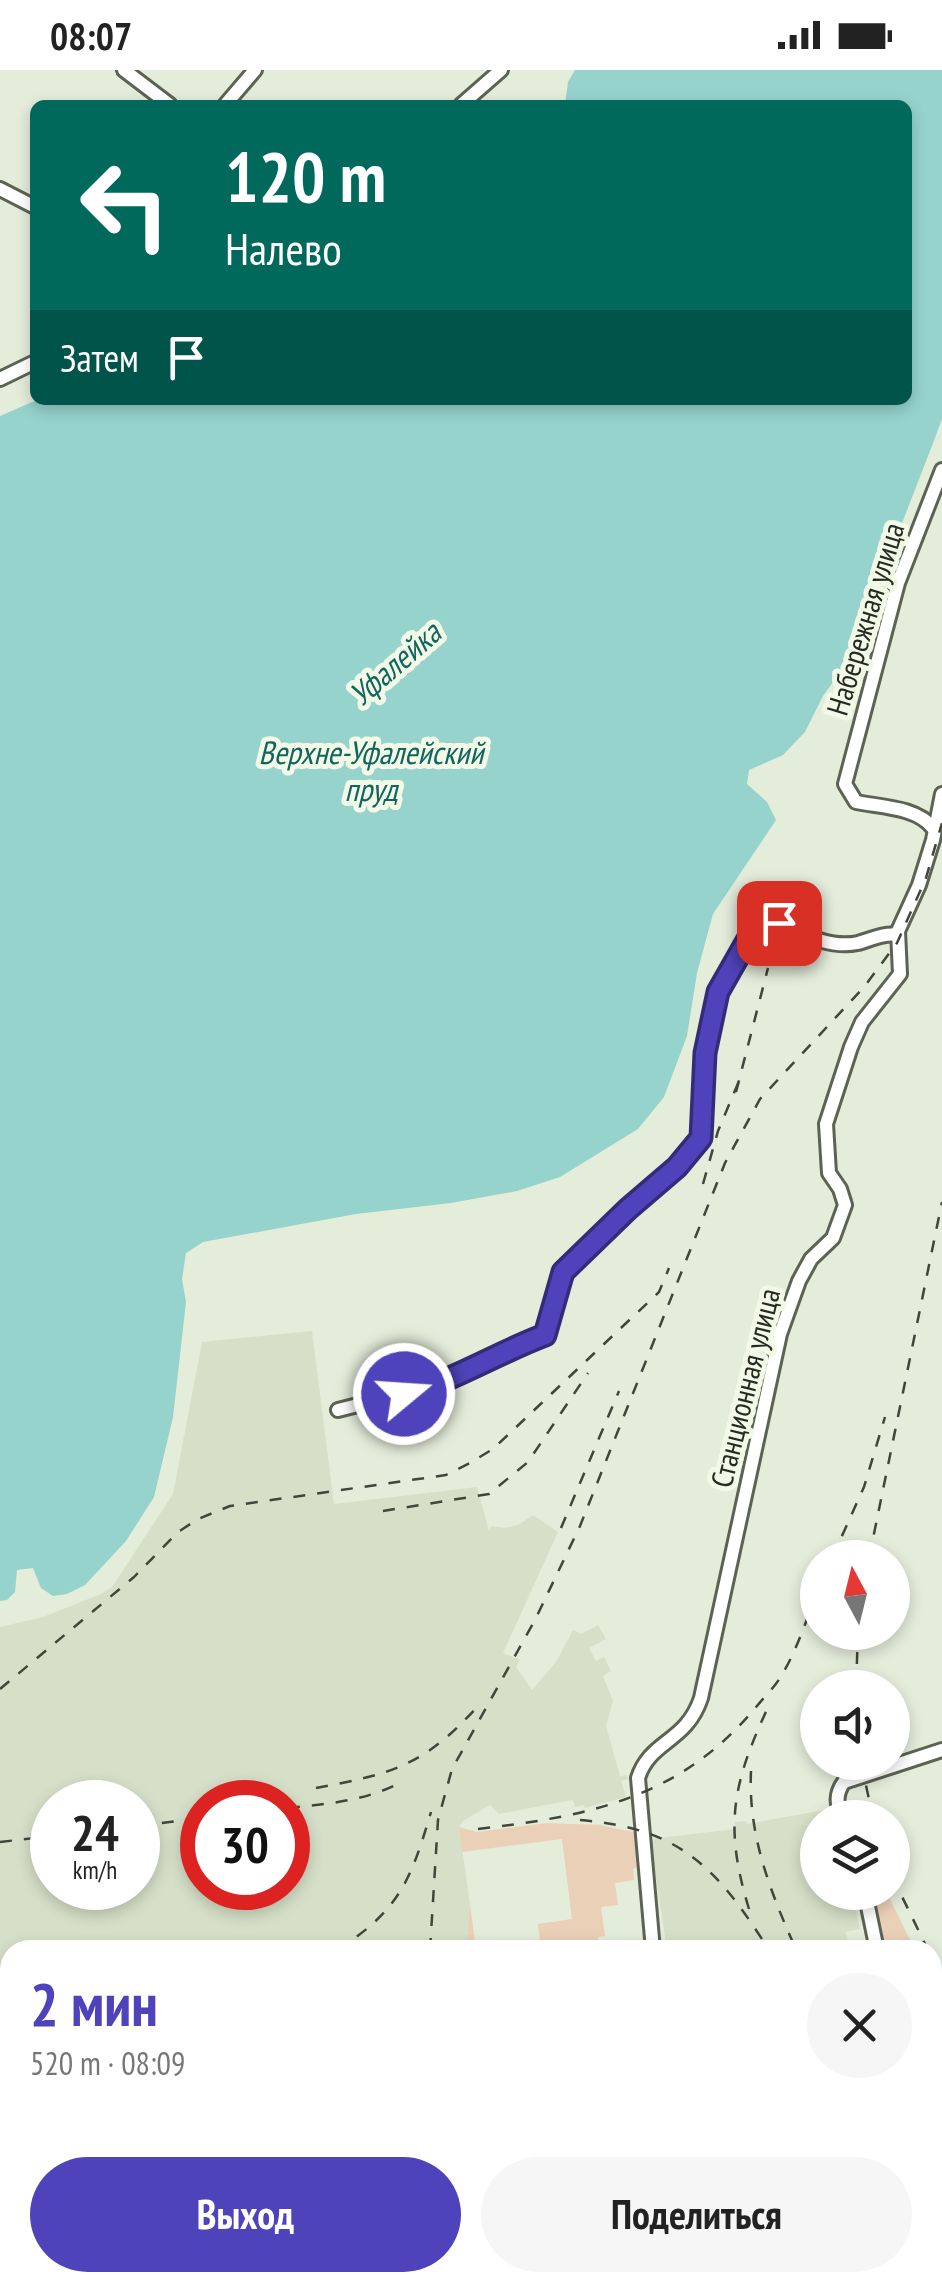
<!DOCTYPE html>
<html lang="ru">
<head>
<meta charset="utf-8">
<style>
  :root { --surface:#fff; --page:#f6f6f6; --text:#222; --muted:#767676; --accent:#4e43ba }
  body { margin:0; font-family:"PT Sans Narrow",sans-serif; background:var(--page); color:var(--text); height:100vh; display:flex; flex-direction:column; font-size:38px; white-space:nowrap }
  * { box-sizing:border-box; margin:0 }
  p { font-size:32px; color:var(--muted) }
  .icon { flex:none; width:55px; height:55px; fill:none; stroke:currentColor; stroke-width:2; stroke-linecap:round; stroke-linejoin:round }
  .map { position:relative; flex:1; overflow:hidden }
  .side { position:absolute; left:0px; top:1870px; width:942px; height:352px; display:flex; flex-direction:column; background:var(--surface); border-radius:30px 30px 0 0; box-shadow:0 5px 15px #0003 }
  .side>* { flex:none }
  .top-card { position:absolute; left:30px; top:30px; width:882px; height:305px; border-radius:15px; box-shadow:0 5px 15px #0003; background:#00695c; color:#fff; overflow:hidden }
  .needle { width:65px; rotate:353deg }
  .buttons { position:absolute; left:800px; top:1470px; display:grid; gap:20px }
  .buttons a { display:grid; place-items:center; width:110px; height:110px; border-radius:50%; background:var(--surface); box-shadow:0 5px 15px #0003; font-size:50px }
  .speed { position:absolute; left:30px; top:1710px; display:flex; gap:20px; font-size:50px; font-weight:700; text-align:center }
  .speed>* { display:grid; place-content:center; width:130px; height:130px; border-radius:50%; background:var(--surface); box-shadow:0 5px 15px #0003; line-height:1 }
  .speed small { font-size:25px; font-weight:400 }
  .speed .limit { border:15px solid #d22; background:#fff; color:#111 }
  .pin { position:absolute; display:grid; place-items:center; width:85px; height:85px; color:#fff; margin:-42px; border-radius:20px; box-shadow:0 5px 15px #0006 }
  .me { position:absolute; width:110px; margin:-55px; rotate:72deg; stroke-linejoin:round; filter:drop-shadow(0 0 8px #0008) }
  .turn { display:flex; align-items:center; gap:35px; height:210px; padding:0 30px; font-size:45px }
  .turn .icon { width:130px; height:130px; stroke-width:2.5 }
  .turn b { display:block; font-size:70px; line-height:85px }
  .then { display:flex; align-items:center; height:95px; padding:0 30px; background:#0003; gap:20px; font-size:38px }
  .round { display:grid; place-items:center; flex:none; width:105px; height:105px; border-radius:52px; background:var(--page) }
  .summary { display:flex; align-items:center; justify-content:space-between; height:170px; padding:0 30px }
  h1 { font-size:60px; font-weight:700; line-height:75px; color:var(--accent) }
  .cta { display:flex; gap:20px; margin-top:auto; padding:20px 30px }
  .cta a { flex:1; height:115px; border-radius:60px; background:var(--accent); color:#fff; font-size:40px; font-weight:700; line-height:115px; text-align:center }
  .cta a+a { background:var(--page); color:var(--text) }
  .status { display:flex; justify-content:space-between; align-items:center; height:70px; padding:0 50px; background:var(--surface); direction:ltr }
  .status svg { height:28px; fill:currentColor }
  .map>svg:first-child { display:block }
</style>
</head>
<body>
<div class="status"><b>08:07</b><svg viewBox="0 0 49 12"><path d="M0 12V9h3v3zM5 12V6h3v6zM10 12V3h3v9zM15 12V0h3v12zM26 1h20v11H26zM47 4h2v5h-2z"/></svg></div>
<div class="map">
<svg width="942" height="2222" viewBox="0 0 942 2222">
  <rect width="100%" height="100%" fill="#e4ecda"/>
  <!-- built -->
  <g fill="#d6e0c8" fill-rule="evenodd">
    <path d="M312,1261l22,173 143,-17 12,44 3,-5 12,2 14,-3 15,-10 25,17 -55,121 17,7 -4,7 16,23 24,-28 17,-32 8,4 17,-9 8,14 -17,9 7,13 8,-4 7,14 -8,5 10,25 -7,25 14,50 7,-1 1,4 -7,2 5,16 -41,11 -1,-3 -9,2 -2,-7 -74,14 -9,-9 -27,16 -4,6 11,77 -4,46h-456v256l-10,2v-581l43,-10 58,-23 11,-7 61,-93 29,-152zM52,1732h86v86h-86zM202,1732h86v86h-86z"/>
    <polygon points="830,1739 832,1747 818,1748 818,1822 852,1823 860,1859 845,1862 851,1880 667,1880 650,1769 735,1759 735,1752 746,1751 747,1754"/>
    <polygon points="932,1911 942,1926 942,2017 933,2015"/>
  </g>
  <!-- green -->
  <g fill="#ebd0b8">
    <polygon points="547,1753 600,1755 637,1763 639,1796 633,1799 634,1810 615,1813 618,1835 601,1837 605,1866 598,1867 599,1880 466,1880 470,1834 476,1880 540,1871 538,1854 572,1849 562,1769 462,1782 459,1757 477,1762"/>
    <polygon points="870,1823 887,1823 915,1880 882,1880"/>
    <polygon points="67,2213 184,2213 185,2219 166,2222 71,2222"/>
  </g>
  <!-- water -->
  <polygon fill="#96d3cc" points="575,0 942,0 942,349 935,368 849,590 823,626 805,662 783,685 749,700 747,714 767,732 776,750 713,844 697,903 687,966 664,1027 638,1059 560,1107 517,1121 451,1133 356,1144 203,1172 186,1183 182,1209 186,1232 173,1347 154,1427 126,1471 85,1515 67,1524 53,1526 41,1518 33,1498 17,1500 15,1522 7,1530 0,1531 0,346 37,330 908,330 908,35 529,35 548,32 565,35 568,12"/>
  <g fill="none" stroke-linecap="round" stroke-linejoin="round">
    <defs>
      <g id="minor">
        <polyline points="124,0 170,35"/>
        <polyline points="225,35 255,0"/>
        <polyline points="461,35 501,0"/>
        <polyline points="0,119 35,137"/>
        <polyline points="0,309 35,292"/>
        <path d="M933,758c-16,-21 -52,-21 -77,-26l-11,-18 53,-201 44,-113"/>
        <path d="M338,1340l99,-25 76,-38 32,-12 18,-63 65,-63 49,-42 24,-29 4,-85 13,-62 33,-57 28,-11c24,11 51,26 79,20 14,-4 25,-10 40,-8"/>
        <path d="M841,1748c-4,-15 -6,-24 3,-36l98,-32"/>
        <polyline points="865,1822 877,1880"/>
        <path d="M653,1880l-15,-172c12,-38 48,-35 63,-80l79,-364 19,-53 12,-22 22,-21 12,-33 -5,-16 -11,-16 -3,-49 25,-77 11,-25 38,-48 -2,-43 21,-46 14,-45 9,-46"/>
        <polyline points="19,2212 21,2222"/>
        <polyline points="233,2212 234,2222"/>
        <polyline points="465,2212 467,2222"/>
        <polyline points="696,2212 697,2222"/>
        <polyline points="928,2212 929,2222"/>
        <polyline points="517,2222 595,2212"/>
      </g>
    </defs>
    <!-- minor casing -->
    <use href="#minor" stroke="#5c6353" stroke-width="18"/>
    <!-- minor -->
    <use href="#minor" stroke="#fff" stroke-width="12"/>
    <!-- rail -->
    <g stroke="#41453c" stroke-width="2.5" stroke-dasharray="12 12" stroke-linecap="butt">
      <polyline points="736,1022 768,898"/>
      <polyline points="703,1114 718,1061 739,1011"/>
      <polyline points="383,1441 489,1424 528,1392 588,1303"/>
      <polyline points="561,1458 619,1321"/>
      <polyline points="832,1488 864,1417 885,1347"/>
      <polyline points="869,1488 942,1132"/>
      <polyline points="856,1618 858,1562"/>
      <polyline points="0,1619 134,1507 178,1462 198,1449 230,1436 446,1405 470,1393 493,1379 659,1222 669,1198"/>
      <polyline points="861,1692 873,1748"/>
      <path d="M751,1701c-3,63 18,117 43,174"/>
      <path d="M316,1718c75,-14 108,-22 161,-81"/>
      <path d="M288,1738c38,-4 80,-7 115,-27"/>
      <path d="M580,1750c101,8 137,48 189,130"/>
      <polyline points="138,1756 202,1748"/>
      <path d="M478,1759c112,-13 203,-31 279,-123 8,-10 18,-19 24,-30 16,-25 25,-57 37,-84"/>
      <polyline points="0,1772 52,1766"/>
      <polyline points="892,1806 928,1880"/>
      <path d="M749,1839c-26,-85 -16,-127 21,-206"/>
      <path d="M337,1880c62,-39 74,-70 94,-138"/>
      <polyline points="430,1880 438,1750 452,1699 535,1550 580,1456 725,1093 760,1029 864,917 897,873 926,808 942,753"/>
      <polyline points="932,1889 942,1905"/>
      <polyline points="0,1937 10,1936"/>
      <polyline points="0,2063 10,2062"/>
    </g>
  </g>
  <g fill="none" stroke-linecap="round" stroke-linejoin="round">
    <defs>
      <path id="route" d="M404,1324c50,-13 93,-41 141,-59l18,-63 65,-63 49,-42 24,-29 4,-85 13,-61 33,-58 28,-11"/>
    </defs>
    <!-- route casing -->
    <use href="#route" stroke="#332c79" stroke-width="25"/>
    <!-- route -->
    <use href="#route" stroke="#4e43ba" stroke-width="18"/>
  </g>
  <g text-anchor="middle" stroke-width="10" stroke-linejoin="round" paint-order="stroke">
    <!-- street labels -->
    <g font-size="30" fill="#272a23" stroke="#f2f9e7">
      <text transform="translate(866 549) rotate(-73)" y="10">Набережная улица</text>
      <text transform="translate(746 1318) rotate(-76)" y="10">Станционная улица</text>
    </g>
    <!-- water labels -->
    <g font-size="32" font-style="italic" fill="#12655f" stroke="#f2f9e7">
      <text transform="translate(395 594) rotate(-41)" y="11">Уфалейка</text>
      <text x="371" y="694">Верхне-Уфалейский<tspan x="371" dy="37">пруд</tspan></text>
    </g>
  </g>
</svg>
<div class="buttons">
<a><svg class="needle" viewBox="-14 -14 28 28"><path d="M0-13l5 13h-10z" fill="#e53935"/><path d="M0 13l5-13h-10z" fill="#767676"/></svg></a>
<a><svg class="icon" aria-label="sound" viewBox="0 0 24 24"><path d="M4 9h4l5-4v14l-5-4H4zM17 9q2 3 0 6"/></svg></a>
<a><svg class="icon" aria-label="layers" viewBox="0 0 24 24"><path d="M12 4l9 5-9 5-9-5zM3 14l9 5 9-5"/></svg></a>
</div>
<div class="speed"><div>24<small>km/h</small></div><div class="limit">30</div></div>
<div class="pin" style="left:779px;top:853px;background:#d93025"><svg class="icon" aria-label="arrive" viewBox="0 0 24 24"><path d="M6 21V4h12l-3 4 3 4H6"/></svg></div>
<svg class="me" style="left:404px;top:1324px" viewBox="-20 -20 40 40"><circle r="17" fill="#4e43ba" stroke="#fff" stroke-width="3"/><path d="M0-11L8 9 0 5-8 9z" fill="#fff"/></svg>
<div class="top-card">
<div class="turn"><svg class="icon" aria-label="left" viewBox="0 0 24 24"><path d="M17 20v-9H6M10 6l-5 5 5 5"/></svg><div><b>120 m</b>Налево</div></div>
<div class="then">Затем<svg class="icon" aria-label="arrive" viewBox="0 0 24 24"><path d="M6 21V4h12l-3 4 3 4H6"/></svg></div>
</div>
<section class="side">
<div class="summary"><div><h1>2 мин</h1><p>520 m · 08:09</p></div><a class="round"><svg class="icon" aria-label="close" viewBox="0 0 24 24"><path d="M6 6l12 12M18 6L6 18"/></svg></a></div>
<div class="cta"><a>Выход</a><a>Поделиться</a></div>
</section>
</div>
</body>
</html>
